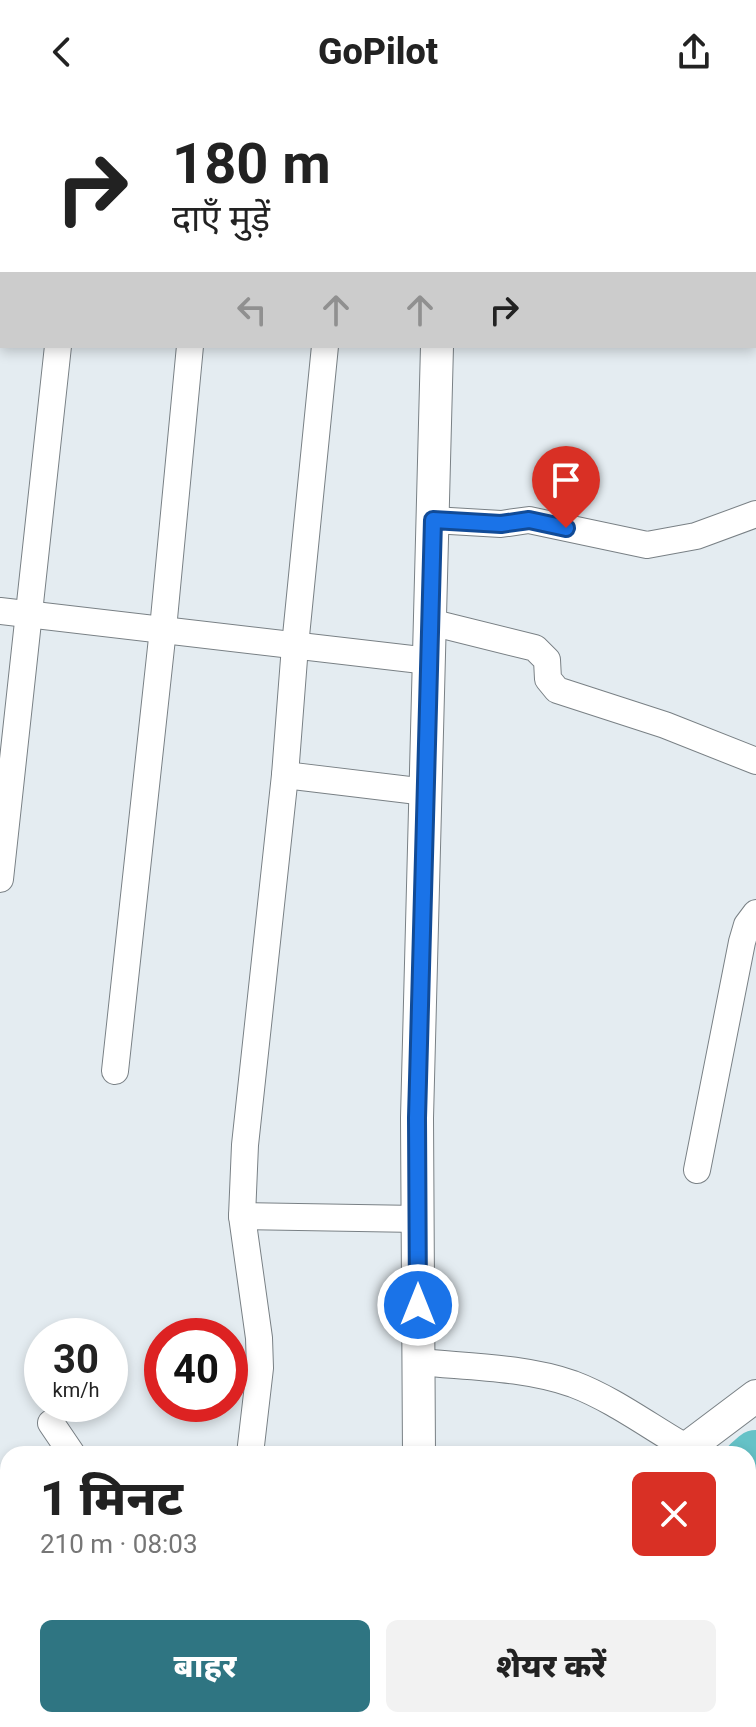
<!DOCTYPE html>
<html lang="hi">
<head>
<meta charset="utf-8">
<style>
  :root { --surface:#fff; --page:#f2f2f2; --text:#222; --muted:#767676; --accent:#2f7582 }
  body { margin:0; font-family:Roboto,"Noto Sans Devanagari",sans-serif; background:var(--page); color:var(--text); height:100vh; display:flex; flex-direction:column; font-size:30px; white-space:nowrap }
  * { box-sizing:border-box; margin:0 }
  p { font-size:26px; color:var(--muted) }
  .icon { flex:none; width:44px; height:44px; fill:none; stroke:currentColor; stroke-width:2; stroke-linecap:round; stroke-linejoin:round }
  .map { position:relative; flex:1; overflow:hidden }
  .panel { position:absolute; left:0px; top:1342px; width:756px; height:282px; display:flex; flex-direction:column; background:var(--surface); border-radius:24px 24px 0 0; box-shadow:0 4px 12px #0003 }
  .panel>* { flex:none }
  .banner { position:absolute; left:0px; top:0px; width:756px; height:244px; box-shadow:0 4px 12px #0003; background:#fff; color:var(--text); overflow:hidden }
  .speed { position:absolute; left:24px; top:1214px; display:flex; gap:16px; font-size:40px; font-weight:700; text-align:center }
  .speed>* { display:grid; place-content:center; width:104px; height:104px; border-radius:50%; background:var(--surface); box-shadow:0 4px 12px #0003; line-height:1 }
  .speed small { font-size:20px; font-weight:400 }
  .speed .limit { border:12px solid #d22; background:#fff; color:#111 }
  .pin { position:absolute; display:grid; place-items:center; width:68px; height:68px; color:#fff; margin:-82px -34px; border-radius:50% 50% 50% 0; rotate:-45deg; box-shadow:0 0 8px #0007 }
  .pin .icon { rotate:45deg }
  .me { position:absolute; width:88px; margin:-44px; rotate:0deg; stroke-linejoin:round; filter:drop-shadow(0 0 6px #0008) }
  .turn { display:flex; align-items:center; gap:28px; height:168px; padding:0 40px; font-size:36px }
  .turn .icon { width:104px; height:104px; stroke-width:2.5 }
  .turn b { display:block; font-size:56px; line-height:68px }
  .lanes { display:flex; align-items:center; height:76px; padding:0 40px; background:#0003; justify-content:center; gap:40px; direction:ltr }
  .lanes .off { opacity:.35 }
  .round { display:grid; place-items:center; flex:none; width:84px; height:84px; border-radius:12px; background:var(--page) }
  .head { display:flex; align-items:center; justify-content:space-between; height:136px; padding:0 40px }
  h1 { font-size:48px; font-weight:800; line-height:60px }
  .button { display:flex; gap:16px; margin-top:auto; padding:16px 40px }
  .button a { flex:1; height:92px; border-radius:12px; background:var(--accent); color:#fff; font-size:32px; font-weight:800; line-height:92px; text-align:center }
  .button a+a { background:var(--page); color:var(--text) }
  header { display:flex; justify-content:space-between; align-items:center; height:104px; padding:0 40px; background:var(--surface); font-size:36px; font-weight:800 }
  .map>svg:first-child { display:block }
</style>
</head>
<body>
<header><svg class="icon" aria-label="back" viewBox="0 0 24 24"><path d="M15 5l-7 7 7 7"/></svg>GoPilot<svg class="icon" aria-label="share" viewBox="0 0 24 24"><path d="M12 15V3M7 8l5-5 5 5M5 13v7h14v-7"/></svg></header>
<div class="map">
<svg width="756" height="1623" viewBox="0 0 756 1623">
  <rect width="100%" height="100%" fill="#e4ecf1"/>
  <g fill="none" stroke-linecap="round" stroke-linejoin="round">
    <!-- river -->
    <g stroke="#65c2c7" stroke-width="52">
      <polyline points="748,1359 756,1352"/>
      <polyline points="356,1623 371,1616"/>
    </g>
    <defs>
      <g id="minor">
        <polyline points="82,2 83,0"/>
        <polyline points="215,2 215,0"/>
        <polyline points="347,2 347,0"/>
        <polyline points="591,2 591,0"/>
        <polyline points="0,150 2,150"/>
        <polyline points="754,154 756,154"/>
        <polyline points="433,416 501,420 529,416 647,441 696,432 756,410"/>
        <polyline points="0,507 429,557"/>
        <polyline points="430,518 535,544 547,556 548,575 557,586 665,621 756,657"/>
        <polyline points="285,671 426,688"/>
        <polyline points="0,775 58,242"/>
        <polyline points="115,967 163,525 190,242"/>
        <polyline points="697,1066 742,838 747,821 756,809"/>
        <polyline points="242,1112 418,1115"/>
        <path d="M419,1258c50,5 105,5 154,22 40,15 77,43 114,64"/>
        <polyline points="51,1319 72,1350"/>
        <polyline points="250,1350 260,1264 259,1234 242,1112 245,1041 285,671 295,542 325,242"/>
        <polyline points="0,1486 8,1499"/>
        <polyline points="0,1609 8,1605"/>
        <polyline points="78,1616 82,1623"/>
        <polyline points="245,1616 250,1623"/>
        <polyline points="489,1616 490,1623"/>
      </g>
      <g id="tertiary">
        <polyline points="444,2 444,0"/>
        <polyline points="419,1350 417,1014 437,242"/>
        <polyline points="679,1350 756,1292"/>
        <polyline points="283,1623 298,1616"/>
      </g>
    </defs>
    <!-- minor casing -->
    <use href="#minor" stroke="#798085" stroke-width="28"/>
    <!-- tertiary casing -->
    <use href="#tertiary" stroke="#798085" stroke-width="34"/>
    <!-- minor -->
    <use href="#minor" stroke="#fff" stroke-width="26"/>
    <!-- tertiary -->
    <use href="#tertiary" stroke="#fff" stroke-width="32"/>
  </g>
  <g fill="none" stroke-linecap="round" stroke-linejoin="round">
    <defs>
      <polyline id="route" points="418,1201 417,1014 433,416 501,420 529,416 566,424"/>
    </defs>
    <!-- route casing -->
    <use href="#route" stroke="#114b97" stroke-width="20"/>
    <!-- route -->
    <use href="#route" stroke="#1a73e8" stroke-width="14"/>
  </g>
</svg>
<div class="speed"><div>30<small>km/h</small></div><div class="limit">40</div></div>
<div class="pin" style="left:566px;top:424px;background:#d93025"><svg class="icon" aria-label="arrive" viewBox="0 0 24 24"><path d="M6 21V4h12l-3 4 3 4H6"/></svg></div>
<svg class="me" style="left:418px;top:1201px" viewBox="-20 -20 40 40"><circle r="17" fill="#1a73e8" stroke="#fff" stroke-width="3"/><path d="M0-11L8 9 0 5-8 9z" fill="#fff"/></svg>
<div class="banner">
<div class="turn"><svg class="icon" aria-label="right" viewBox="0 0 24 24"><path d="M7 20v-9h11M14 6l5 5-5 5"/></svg><div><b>180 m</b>दाएँ मुड़ें</div></div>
<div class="lanes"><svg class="icon off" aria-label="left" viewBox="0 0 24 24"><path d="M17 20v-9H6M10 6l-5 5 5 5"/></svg><svg class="icon off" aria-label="ahead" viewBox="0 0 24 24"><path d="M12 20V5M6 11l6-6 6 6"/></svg><svg class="icon off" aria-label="ahead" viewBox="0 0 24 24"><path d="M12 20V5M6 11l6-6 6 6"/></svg><svg class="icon" aria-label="right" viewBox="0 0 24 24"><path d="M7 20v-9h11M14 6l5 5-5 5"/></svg></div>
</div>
<section class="panel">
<div class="head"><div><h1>1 मिनट</h1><p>210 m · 08:03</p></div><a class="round" style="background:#d93025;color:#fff"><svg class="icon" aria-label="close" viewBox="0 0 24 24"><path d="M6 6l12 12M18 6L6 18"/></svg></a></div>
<div class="button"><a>बाहर</a><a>शेयर करें</a></div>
</section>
</div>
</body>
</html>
